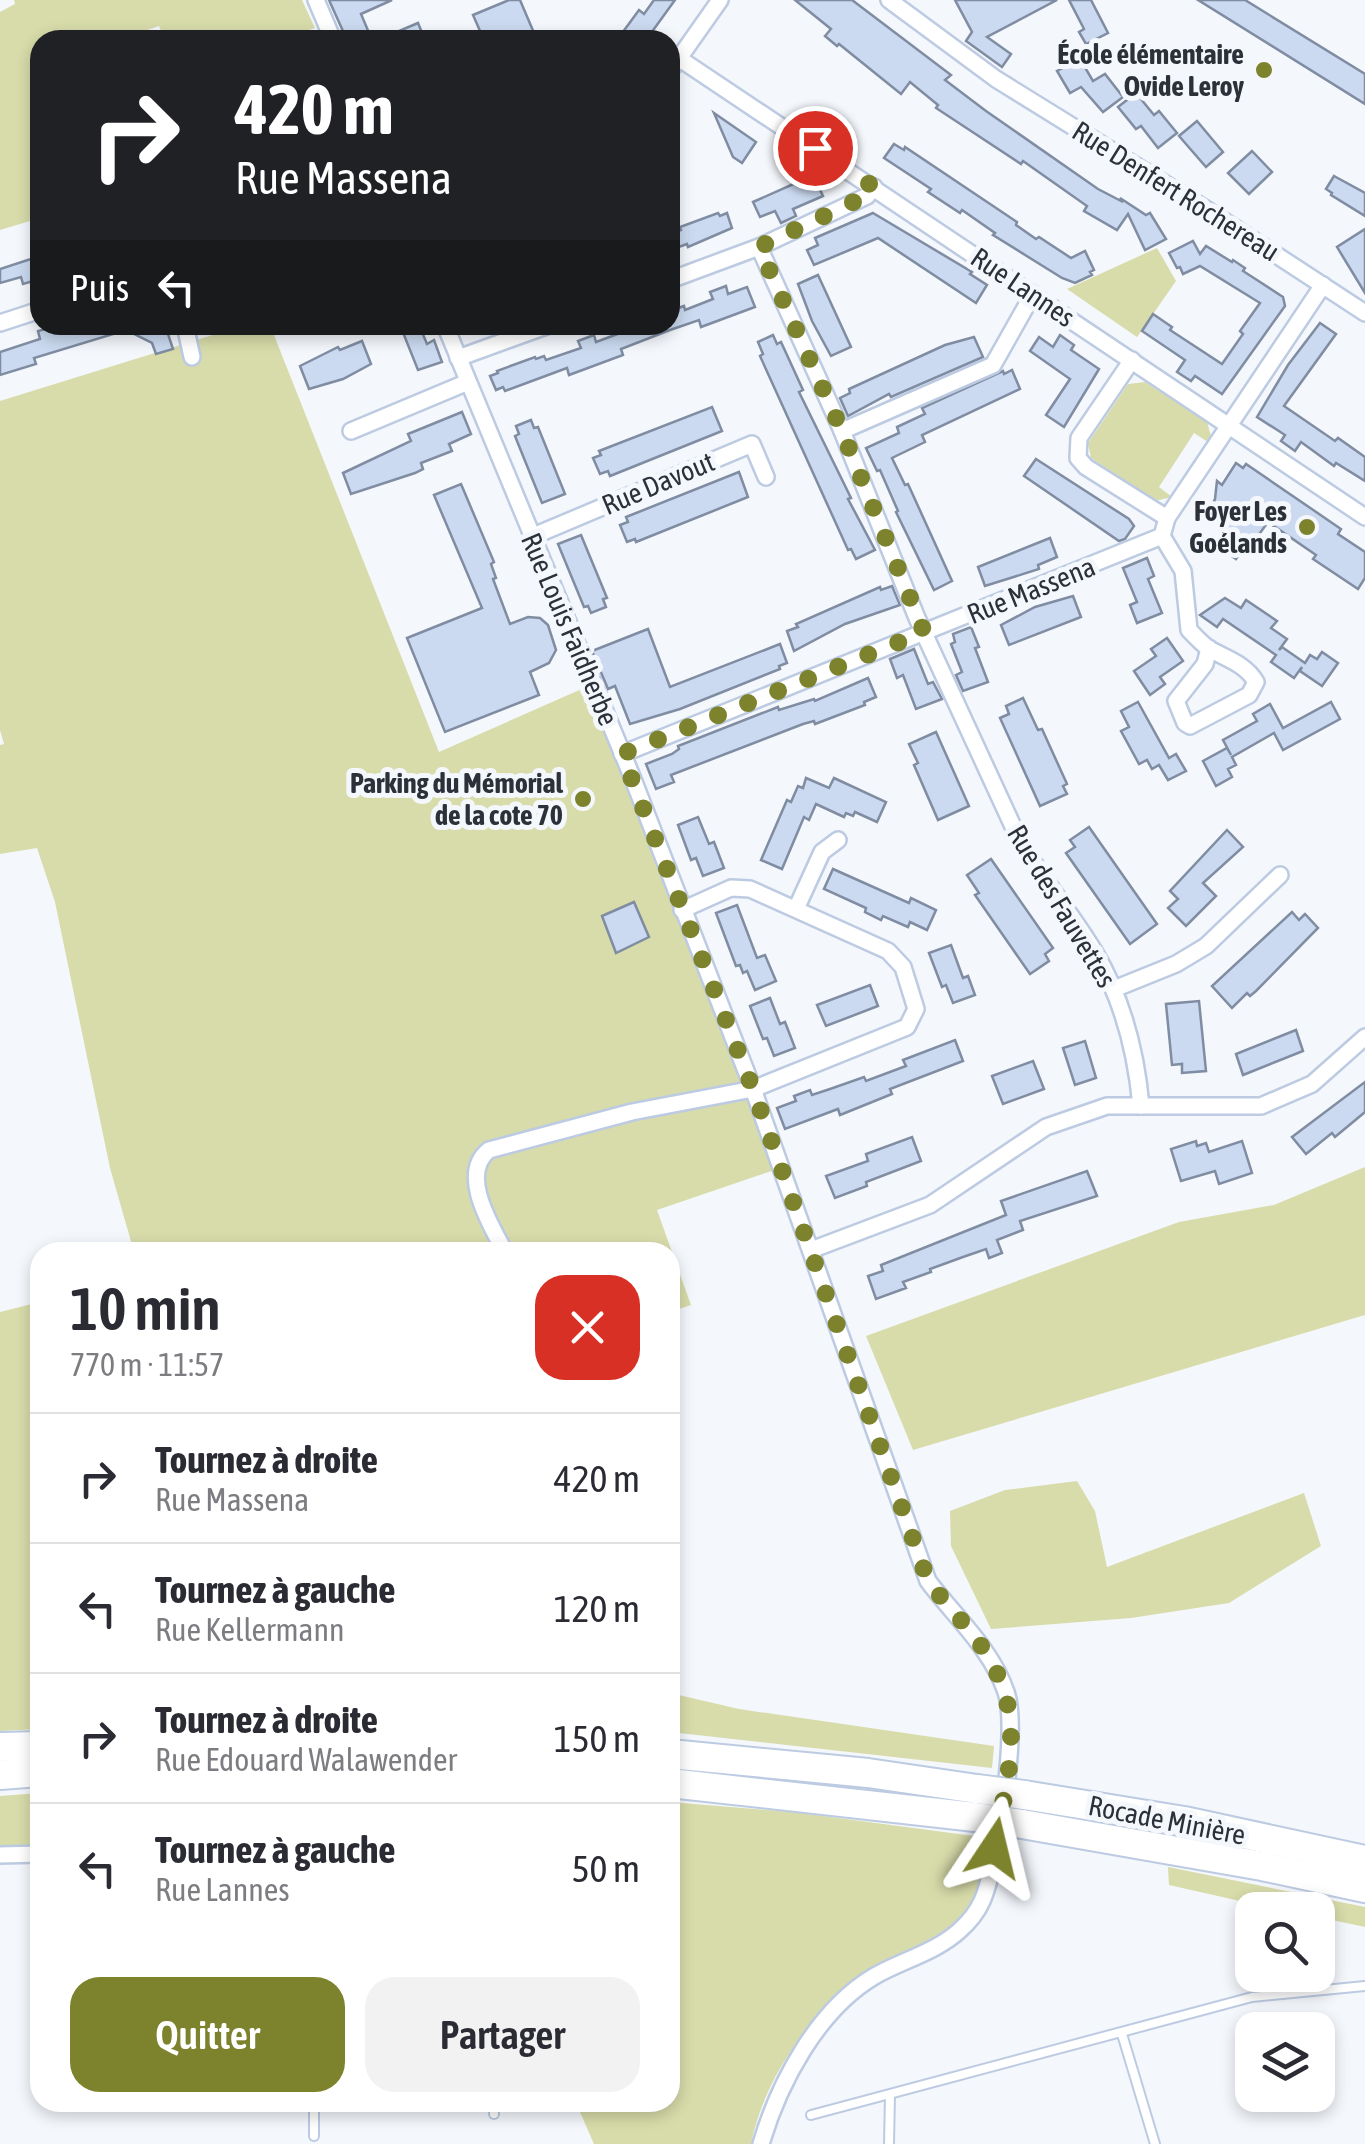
<!DOCTYPE html>
<html lang="fr">
<head>
<meta charset="utf-8">
<style>
  :root { --surface:#fff; --page:#f2f2f3; --text:#2b2b33; --muted:#7c7c81; --line:#e1e1e2; --accent:#7d822c }
  body { margin:0; font-family:"Asap Condensed",sans-serif; background:var(--page); color:var(--text); height:100vh; display:flex; flex-direction:column; font-size:38px; white-space:nowrap }
  * { box-sizing:border-box; margin:0 }
  p { font-size:32px; color:var(--muted) }
  .icon { flex:none; width:55px; height:55px; fill:none; stroke:currentColor; stroke-width:2; stroke-linecap:round; stroke-linejoin:round }
  .map { position:relative; flex:1; overflow:hidden }
  .sheet { position:absolute; left:30px; top:1242px; width:650px; height:870px; display:flex; flex-direction:column; background:var(--surface); border-radius:30px; box-shadow:0 5px 15px #0003 }
  .sheet>* { flex:none }
  .banner { position:absolute; left:30px; top:30px; width:650px; height:305px; border-radius:30px; box-shadow:0 5px 15px #0003; background:#202124; color:#fff; overflow:hidden }
  .buttons { position:absolute; left:1235px; top:1892px; display:grid; gap:20px }
  .buttons a { display:grid; place-items:center; width:100px; height:100px; border-radius:20px; background:var(--surface); box-shadow:0 5px 15px #0003; font-size:50px }
  .pin { position:absolute; display:grid; place-items:center; width:85px; height:85px; color:#fff; margin:-42px; border:5px solid #fff; border-radius:50%; box-shadow:0 2px 10px #0007 }
  .me { position:absolute; width:110px; margin:-55px; rotate:10deg; stroke-linejoin:round; filter:drop-shadow(0 0 8px #0008) }
  .turn { display:flex; align-items:center; gap:35px; height:210px; padding:0 40px; font-size:45px }
  .turn .icon { width:130px; height:130px; stroke-width:2.5 }
  .turn b { display:block; font-size:70px; line-height:85px }
  .then { display:flex; align-items:center; height:95px; padding:0 40px; background:#0003; gap:20px; font-size:38px }
  .round { display:grid; place-items:center; flex:none; width:105px; height:105px; border-radius:30px; background:var(--page) }
  .summary { display:flex; align-items:center; justify-content:space-between; height:170px; padding:0 40px }
  h1 { font-size:60px; font-weight:600; line-height:75px }
  .button { display:flex; gap:20px; margin-top:auto; padding:20px 40px }
  .button a { flex:1; height:115px; border-radius:30px; background:var(--accent); color:#fff; font-size:40px; font-weight:600; line-height:115px; text-align:center }
  .button a+a { background:var(--page); color:var(--text) }
  ul { padding:0; list-style:none }
  li { display:flex; align-items:center; gap:30px; height:130px; padding:0 40px; border-top:2px solid var(--line) }
  li div { flex:1 }
  li b { display:block; font-size:38px }
  li em { font-style:normal }
  .map>svg:first-child { display:block }
</style>
</head>
<body>
<div class="map">
<svg width="1365" height="2144" viewBox="0 0 1365 2144">
  <rect width="100%" height="100%" fill="#f4f7fc"/>
  <!-- green -->
  <g fill="#d8dcaa">
    <polygon points="14,0 302,0 315,28 278,40 165,40 159,26 118,40 40,40 40,218 0,230 0,12 15,4"/>
    <polygon points="1157,248 1176,281 1137,337 1067,289"/>
    <polygon points="245,325 270,325 439,752 593,684 777,1169 657,1210 691,1305 670,1312 670,1252 134,1252 110,1168 55,902 37,848 0,854 0,745 4,744 0,730 0,401"/>
    <polygon points="1145,382 1207,422 1211,436 1208,442 1194,433 1159,487 1172,497 1155,501 1091,458 1088,443 1128,384"/>
    <polygon points="1365,1167 1365,1315 913,1450 866,1336 1179,1222 1274,1205"/>
    <polygon points="40,1302 40,1729 0,1731 0,1312"/>
    <polygon points="1077,1481 1095,1511 1107,1567 1304,1493 1321,1546 1229,1603 1131,1618 991,1629 951,1546 950,1511 1005,1490"/>
    <polygon points="670,1693 739,1709 994,1746 992,1768 670,1732"/>
    <polygon points="40,1793 40,1854 0,1855 0,1796"/>
    <path d="M670,1802l123,10 196,26c-5,25 -8,50 -23,72 -22,33 -63,41 -95,62 -59,38 -106,103 -120,172h-157l-18,-41 94,-1z"/>
    <polygon points="1168,1867 1365,1907 1365,1927 1318,1917 1318,1910 1280,1910 1169,1885"/>
  </g>
  <!-- building -->
  <g fill="#cbdaf0" stroke="#7f8ca1" stroke-width="2.5">
    <polygon points="329,0 392,0 361,14 372,40 347,40"/>
    <polygon points="509,0 520,0 537,40 484,40 473,15"/>
    <polygon points="654,0 675,0 646,40 617,40 639,10 644,14"/>
    <polygon points="795,0 852,0 951,75 945,80 986,111 1098,189 1123,202 1120,198 1146,215 1150,213 1166,239 1145,250 1128,214 1117,230 1084,211 1087,206 1023,161 1021,164 936,108 938,105 910,82 901,94 839,44 837,46 825,36 831,29"/>
    <polygon points="955,0 1057,0 987,37 1011,54 1002,67 966,41 972,32"/>
    <polygon points="1069,0 1091,0 1108,33 1086,44 1079,32 1084,29"/>
    <polygon points="1198,0 1245,0 1365,74 1365,104"/>
    <polygon points="418,23 425,40 378,40"/>
    <polygon points="1080,59 1093,81 1105,74 1123,97 1103,112 1081,87 1070,93 1057,71"/>
    <polygon points="1136,93 1154,115 1159,111 1177,133 1158,148 1141,126 1136,129 1118,107"/>
    <polygon points="714,113 756,142 742,163 733,157"/>
    <polygon points="1197,121 1223,152 1206,167 1179,136"/>
    <polygon points="894,144 904,150 905,147 1017,222 1016,225 1036,239 1039,237 1071,258 1085,251 1094,270 1090,272 1092,275 1075,283 1062,278 993,235 995,233 962,210 960,213 928,192 931,189 884,158"/>
    <polygon points="1252,151 1272,172 1249,194 1228,173"/>
    <polygon points="807,162 823,196 793,209 796,216 781,223 775,211 760,217 753,202 798,182 793,169"/>
    <polygon points="1334,176 1365,193 1365,216 1331,195 1332,193 1326,189"/>
    <polygon points="718,213 720,216 727,213 732,228 688,247 687,244 679,247 673,233 681,230 680,227"/>
    <polygon points="873,213 972,272 970,274 987,285 976,303 878,238 814,265 807,250 818,245 815,238"/>
    <polygon points="1365,229 1365,293 1337,247"/>
    <polygon points="1193,241 1200,254 1206,246 1232,262 1233,260 1245,268 1243,271 1283,297 1285,306 1222,394 1195,376 1191,381 1177,372 1185,360 1142,331 1153,314 1172,327 1170,330 1222,364 1243,334 1240,331 1260,303 1200,266 1183,274 1180,267 1177,268 1169,253"/>
    <polygon points="40,256 40,279 23,284 21,277 0,283 0,269"/>
    <polygon points="818,275 851,347 831,356 812,321 798,284"/>
    <polygon points="726,286 728,294 747,287 755,307 701,327 699,320 670,330 621,349 623,355 569,375 567,368 505,391 503,387 496,390 490,376 498,373 497,371 535,357 536,359 544,356 546,360 581,348 578,341 594,335 596,342 631,329 629,325 670,325 670,311 684,306 685,310 713,299 710,292"/>
    <polygon points="1320,323 1336,334 1284,406 1335,441 1338,438 1365,457 1365,481 1336,463 1334,466 1301,442 1295,451 1281,441 1285,435 1257,417 1288,365"/>
    <polygon points="59,325 62,332 86,325 165,325 173,349 156,354 152,343 126,330 34,358 36,364 0,375 0,352 40,339 38,331"/>
    <polygon points="400,325 419,325 427,344 434,340 442,362 418,370"/>
    <polygon points="773,335 777,344 781,342 803,390 799,392 851,498 848,499 875,550 856,559 851,549 848,550 760,356 763,354 758,342"/>
    <polygon points="1060,335 1074,345 1071,350 1099,369 1064,427 1046,415 1070,379 1030,351 1039,337 1053,347"/>
    <polygon points="974,337 983,357 891,397 889,394 848,416 840,398 850,393 849,389 945,345"/>
    <polygon points="362,341 371,364 343,379 309,389 300,366 338,347 340,350"/>
    <polygon points="1012,370 1020,389 922,435 925,442 892,458 905,485 908,484 952,581 934,590 896,512 898,511 880,470 877,471 866,448 899,433 897,427 925,414 922,408 1003,371 1004,374"/>
    <polygon points="712,407 722,431 610,476 608,471 600,474 593,458 601,455 599,451"/>
    <polygon points="462,412 471,434 449,444 452,451 421,463 423,469 415,473 351,494 343,473 411,441 408,434"/>
    <polygon points="531,420 534,428 538,427 565,494 542,503 515,436 519,434 516,426"/>
    <polygon points="1036,459 1129,519 1134,526 1125,539 1119,541 1024,476"/>
    <polygon points="1236,463 1243,468 1246,464 1341,529 1338,534 1365,552 1365,578 1358,589 1313,559 1316,555 1268,522 1255,540 1251,538 1236,559 1221,549 1224,522 1208,522 1209,510 1215,499 1217,481 1222,485"/>
    <polygon points="739,472 748,497 636,542 635,539 627,542 620,525 628,522 626,517"/>
    <polygon points="461,484 494,562 491,564 496,578 493,579 510,624 528,617 540,618 548,625 556,650 549,663 530,672 539,695 445,732 407,638 482,608 434,495"/>
    <polygon points="581,535 607,598 603,599 606,607 591,613 588,606 584,607 558,544"/>
    <polygon points="1050,538 1057,557 1038,565 1039,569 985,586 978,567"/>
    <polygon points="1147,558 1154,576 1148,579 1162,613 1137,623 1130,605 1137,602 1123,568"/>
    <polygon points="892,586 900,605 845,624 794,651 787,631 798,627 796,624 880,587 881,590"/>
    <polygon points="1073,596 1081,617 1009,645 1001,625 1035,607"/>
    <polygon points="1225,598 1241,608 1246,600 1277,621 1271,628 1287,639 1279,650 1282,647 1305,663 1310,655 1317,659 1322,652 1338,663 1322,686 1300,671 1302,667 1294,678 1271,662 1276,655 1223,619 1217,627 1200,615"/>
    <polygon points="971,627 979,647 975,648 988,682 963,691 956,675 962,672 951,644 955,642 953,634"/>
    <polygon points="648,629 670,687 780,644 787,663 779,666 780,669 680,709 630,724 615,686 608,689 592,651"/>
    <polygon points="1167,638 1183,661 1160,677 1165,684 1150,695 1134,671 1156,656 1151,649"/>
    <polygon points="914,649 928,684 933,682 942,699 916,709 903,675 897,678 890,659"/>
    <polygon points="868,678 876,697 864,702 865,705 815,724 814,721 803,724 671,775 674,782 656,789 646,764 672,754 679,749 678,746 778,707 779,710 814,699 815,701"/>
    <polygon points="1023,698 1038,730 1042,729 1067,784 1063,786 1067,794 1040,806 1000,718 1009,714 1006,706"/>
    <polygon points="1138,702 1169,758 1176,754 1186,771 1168,780 1159,765 1152,769 1147,760 1139,764 1121,731 1129,727 1121,711"/>
    <polygon points="1331,702 1340,719 1283,750 1274,733 1232,757 1236,765 1228,769 1232,777 1216,786 1203,761 1227,748 1231,755 1223,740 1257,721 1253,714 1270,704 1283,728"/>
    <polygon points="936,732 969,806 938,820 914,765 918,763 909,744"/>
    <polygon points="806,778 829,788 834,778 886,802 877,822 855,812 853,816 846,813 844,817 816,804 809,820 804,817 782,869 761,860 787,800 791,802 798,786 803,788"/>
    <polygon points="698,817 709,844 714,842 724,868 703,876 696,858 691,860 678,825"/>
    <polygon points="1089,827 1157,924 1130,944 1066,853 1075,847 1070,840"/>
    <polygon points="1227,830 1243,847 1203,883 1216,896 1186,926 1168,908 1178,899 1170,891"/>
    <polygon points="991,859 1053,948 1045,954 1049,961 1030,974 975,895 979,893 967,875"/>
    <polygon points="833,869 909,903 911,898 936,910 927,930 910,922 908,927 883,916 881,920 865,912 866,908 824,889"/>
    <polygon points="634,902 649,937 616,953 602,916"/>
    <polygon points="737,905 757,958 765,955 776,981 755,990 747,971 743,973 740,965 736,966 716,913"/>
    <polygon points="1292,912 1299,920 1305,914 1318,928 1256,991 1250,996 1247,993 1232,1008 1212,986"/>
    <polygon points="951,945 963,978 968,976 975,995 953,1003 946,985 942,987 929,953"/>
    <polygon points="870,985 878,1006 826,1026 817,1005"/>
    <polygon points="770,998 780,1024 785,1022 795,1048 774,1056 767,1038 763,1039 750,1006"/>
    <polygon points="1199,1001 1206,1071 1182,1073 1182,1064 1172,1065 1166,1004"/>
    <polygon points="1296,1030 1303,1051 1243,1075 1236,1054"/>
    <polygon points="955,1040 963,1061 890,1089 892,1094 840,1115 838,1109 785,1129 777,1108 796,1101 794,1096 810,1090 812,1095 830,1089 864,1077 866,1081 906,1066 903,1060"/>
    <polygon points="1085,1041 1096,1078 1075,1085 1063,1048"/>
    <polygon points="1033,1061 1044,1089 1003,1104 992,1076"/>
    <polygon points="1365,1082 1365,1112 1335,1137 1332,1133 1306,1154 1292,1137"/>
    <polygon points="912,1137 921,1161 866,1182 867,1186 835,1198 826,1176 868,1161 866,1154"/>
    <polygon points="1196,1141 1197,1146 1206,1143 1209,1152 1242,1141 1252,1173 1219,1184 1215,1171 1181,1181 1171,1149"/>
    <polygon points="1087,1171 1097,1196 1020,1221 1023,1230 997,1240 1002,1253 989,1258 986,1249 963,1257 930,1269 931,1272 903,1282 906,1288 876,1299 868,1276 883,1271 881,1265 1006,1215 1001,1201"/>
  </g>
  <g fill="none" stroke-linecap="round" stroke-linejoin="round">
    <defs>
      <g id="service">
        <polyline points="1122,2034 1155,2144"/>
        <polyline points="314,2102 314,2136"/>
        <polyline points="494,2102 494,2114"/>
        <polyline points="811,2115 1252,1997 1365,1986"/>
        <polyline points="889,2144 890,2095"/>
      </g>
      <g id="minor">
        <polyline points="316,0 333,40"/>
        <polyline points="889,0 996,79 1209,211 1365,313"/>
        <polyline points="680,59 1365,517"/>
        <polyline points="670,71 720,0"/>
        <path d="M759,247l83,184 75,187 100,217c22,41 53,76 77,116 29,48 42,100 47,155"/>
        <polyline points="670,280 759,247 867,196 874,187"/>
        <polyline points="0,323 40,310"/>
        <polyline points="185,325 192,357"/>
        <path d="M445,325l188,454 120,310 175,492c27,36 63,67 78,111 13,36 -8,172 -24,209 -5,11 -13,21 -22,29 -25,23 -58,30 -87,47 -56,34 -94,106 -112,167"/>
        <polyline points="458,358 549,325"/>
        <polyline points="1132,360 1079,438 1078,458 1086,467 1167,518"/>
        <polyline points="351,431 468,382"/>
        <polyline points="842,431 993,365 1033,294"/>
        <path d="M1162,536l21,35 6,59c5,5 12,13 19,18 16,10 37,15 48,34l-7,13 -59,31 -5,-3 -9,-22 29,-37 4,-16"/>
        <polyline points="531,537 752,444 766,477"/>
        <polyline points="622,754 1162,536 1167,518 1323,285"/>
        <polyline points="796,909 822,852 838,840"/>
        <polyline points="1114,989 1176,964 1206,946 1280,875"/>
        <polyline points="811,1250 930,1205 1046,1127 1107,1106 1261,1106 1312,1084 1365,1037"/>
        <path d="M505,1252c-13,-25 -47,-78 -16,-102l143,-38 121,-23 154,-62 9,-18 -13,-42 -15,-16 -138,-62 -19,-1 -49,22"/>
        <polyline points="0,1855 40,1854"/>
      </g>
      <g id="motorway">
        <polyline points="0,1747 40,1746"/>
        <polyline points="670,1754 868,1773 977,1789"/>
        <polyline points="0,1775 40,1772"/>
        <polyline points="670,1783 975,1817"/>
        <polyline points="1024,1795 1184,1821 1365,1860"/>
        <polyline points="1022,1824 1262,1866 1365,1888"/>
      </g>
    </defs>
    <!-- service casing -->
    <use href="#service" stroke="#bdcbe2" stroke-width="12"/>
    <!-- minor casing -->
    <use href="#minor" stroke="#bdcbe2" stroke-width="20"/>
    <!-- motorway casing -->
    <use href="#motorway" stroke="#bdcbe2" stroke-width="32"/>
    <!-- service -->
    <use href="#service" stroke="#fff" stroke-width="8"/>
    <!-- minor -->
    <use href="#minor" stroke="#fff" stroke-width="15"/>
    <!-- motorway -->
    <use href="#motorway" stroke="#fff" stroke-width="28"/>
    <defs>
      <g id="motorway-bridge">
        <polyline points="977,1789 1024,1795"/>
        <polyline points="975,1817 1022,1824"/>
      </g>
    </defs>
    <!-- motorway-bridge casing -->
    <use href="#motorway-bridge" stroke="#bdcbe2" stroke-width="32" stroke-linecap="butt"/>
    <!-- motorway-bridge -->
    <use href="#motorway-bridge" stroke="#fff" stroke-width="28"/>
  </g>
  <g fill="none" stroke-linecap="round" stroke-linejoin="round">
    <!-- route -->
    <path stroke="#7d822c" stroke-width="18" stroke-dasharray="0 32.4" d="M815,148l59,39 -8,9 -107,51 83,184 82,201 -302,122 131,335 175,492c17,22 38,43 54,66 47,69 26,126 12,201"/>
  </g>
  <!-- markers -->
  <g fill="#7d822c" stroke="#f4f7fc" stroke-width="4">
    <circle cx="1264" cy="70" r="10"/>
    <circle cx="1307" cy="527" r="10"/>
    <circle cx="583" cy="799" r="10"/>
  </g>
  <g text-anchor="middle" stroke-width="10" stroke-linejoin="round" paint-order="stroke">
    <!-- poi labels -->
    <g font-size="28" font-weight="bold" fill="#2b3039" stroke="#f4f7fc" text-anchor="end">
      <text x="1244" y="64">École élémentaire<tspan x="1244" dy="32">Ovide Leroy</tspan></text>
      <text x="1287" y="521">Foyer Les<tspan x="1287" dy="32">Goélands</tspan></text>
      <text x="563" y="793">Parking du Mémorial<tspan x="563" dy="32">de la cote 70</tspan></text>
    </g>
    <!-- street labels -->
    <g font-size="28" fill="#2b3039" stroke="#f4f7fc">
      <text transform="translate(1176 191) rotate(32)" y="10">Rue Denfert Rochereau</text>
      <text transform="translate(1023 287) rotate(34)" y="10">Rue Lannes</text>
      <text transform="translate(658 483) rotate(-23)" y="10">Rue Davout</text>
      <text transform="translate(1031 590) rotate(-22)" y="10">Rue Massena</text>
      <text transform="translate(570 629) rotate(67)" y="10">Rue Louis Faidherbe</text>
      <text transform="translate(1062 906) rotate(59)" y="10">Rue des Fauvettes</text>
      <text transform="translate(1167 1820) rotate(11)" y="10">Rocade Minière</text>
    </g>
  </g>
</svg>
<div class="buttons">
<a><svg class="icon" aria-label="search" viewBox="0 0 24 24"><circle cx="10" cy="10" r="6"/><path d="M15 15l6 6"/></svg></a>
<a><svg class="icon" aria-label="layers" viewBox="0 0 24 24"><path d="M12 4l9 5-9 5-9-5zM3 14l9 5 9-5"/></svg></a>
</div>
<div class="pin" style="left:815px;top:148px;background:#d93025"><svg class="icon" aria-label="arrive" viewBox="0 0 24 24"><path d="M6 21V4h12l-3 4 3 4H6"/></svg></div>
<svg class="me" style="left:994px;top:1848px" viewBox="-20 -20 40 40"><path d="M0-17L14 15 0 8-14 15z" fill="#7d822c" stroke="#fff" stroke-width="4"/></svg>
<div class="banner">
<div class="turn"><svg class="icon" aria-label="right" viewBox="0 0 24 24"><path d="M7 20v-9h11M14 6l5 5-5 5"/></svg><div><b>420 m</b>Rue Massena</div></div>
<div class="then">Puis<svg class="icon" aria-label="left" viewBox="0 0 24 24"><path d="M17 20v-9H6M10 6l-5 5 5 5"/></svg></div>
</div>
<section class="sheet">
<div class="summary"><div><h1>10 min</h1><p>770 m · 11:57</p></div><a class="round" style="background:#d93025;color:#fff"><svg class="icon" aria-label="close" viewBox="0 0 24 24"><path d="M6 6l12 12M18 6L6 18"/></svg></a></div>
<ul>
<li><svg class="icon" aria-label="right" viewBox="0 0 24 24"><path d="M7 20v-9h11M14 6l5 5-5 5"/></svg><div><b>Tournez à droite</b><p>Rue Massena</p></div><em>420 m</em></li>
<li><svg class="icon" aria-label="left" viewBox="0 0 24 24"><path d="M17 20v-9H6M10 6l-5 5 5 5"/></svg><div><b>Tournez à gauche</b><p>Rue Kellermann</p></div><em>120 m</em></li>
<li><svg class="icon" aria-label="right" viewBox="0 0 24 24"><path d="M7 20v-9h11M14 6l5 5-5 5"/></svg><div><b>Tournez à droite</b><p>Rue Edouard Walawender</p></div><em>150 m</em></li>
<li><svg class="icon" aria-label="left" viewBox="0 0 24 24"><path d="M17 20v-9H6M10 6l-5 5 5 5"/></svg><div><b>Tournez à gauche</b><p>Rue Lannes</p></div><em>50 m</em></li>
</ul>
<div class="button"><a>Quitter</a><a>Partager</a></div>
</section>
</div>
</body>
</html>
